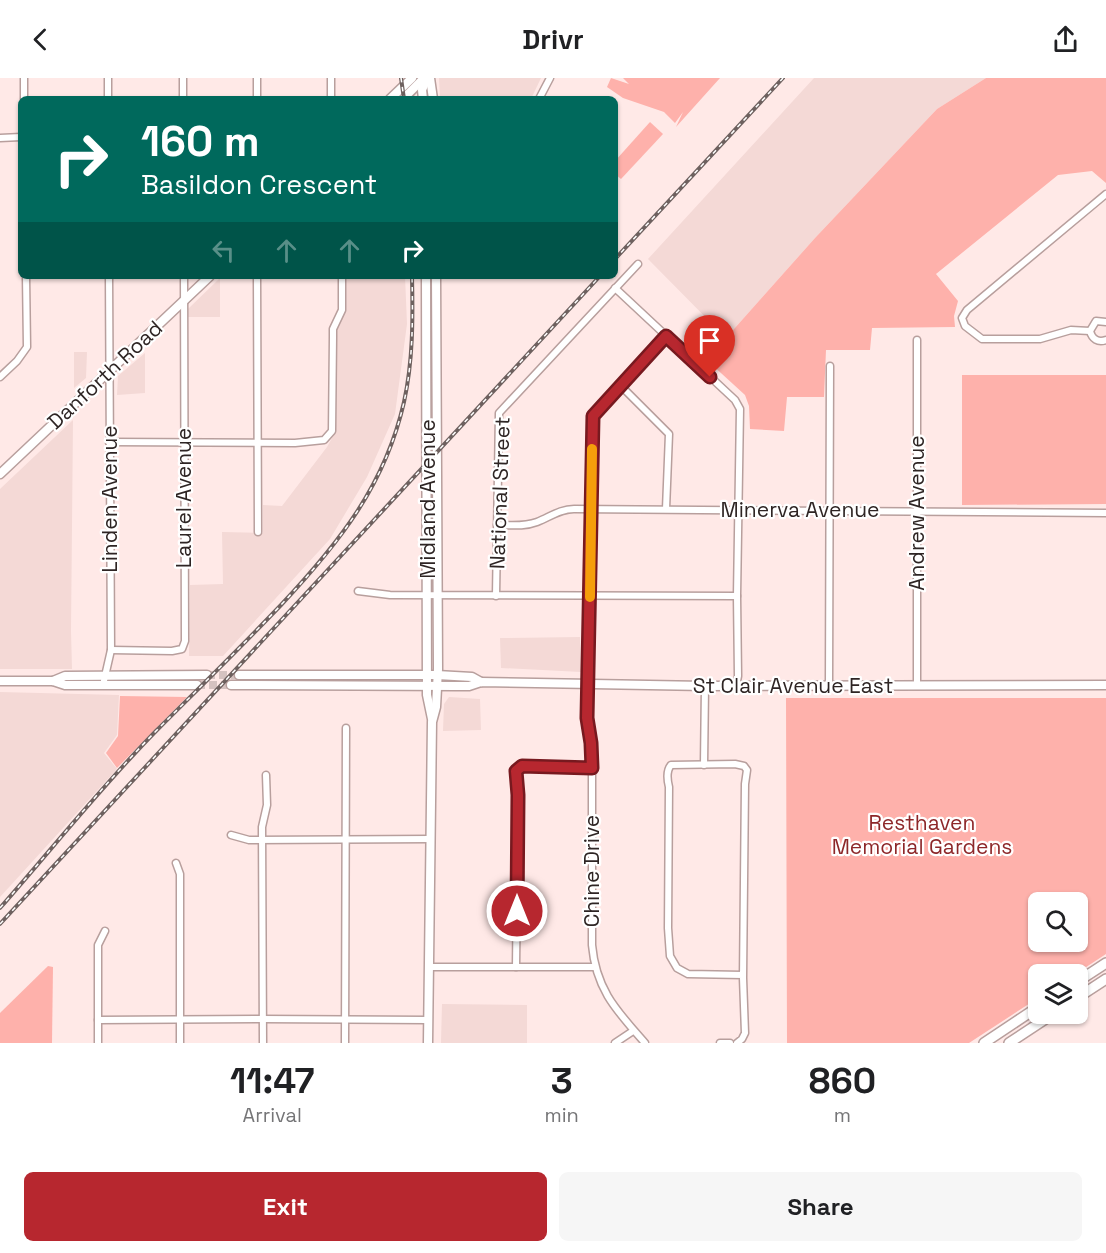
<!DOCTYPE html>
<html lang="en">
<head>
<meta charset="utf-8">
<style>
  :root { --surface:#fff; --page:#f6f6f6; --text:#202124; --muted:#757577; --accent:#b7272f }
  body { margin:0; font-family:"Space Grotesk",sans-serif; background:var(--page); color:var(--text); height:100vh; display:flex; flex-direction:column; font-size:22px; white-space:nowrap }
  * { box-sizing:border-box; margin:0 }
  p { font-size:20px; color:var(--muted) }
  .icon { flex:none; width:33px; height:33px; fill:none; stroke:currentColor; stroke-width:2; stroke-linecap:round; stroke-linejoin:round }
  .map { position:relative; height:965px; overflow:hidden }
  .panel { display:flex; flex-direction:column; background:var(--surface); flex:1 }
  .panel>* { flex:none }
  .hud { position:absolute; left:18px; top:18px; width:600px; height:183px; border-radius:9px; box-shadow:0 2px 4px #0004; background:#00695c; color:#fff; overflow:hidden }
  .fabs { position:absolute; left:1028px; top:814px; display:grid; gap:12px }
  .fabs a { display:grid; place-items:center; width:60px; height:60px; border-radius:9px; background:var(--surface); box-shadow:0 2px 4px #0004; font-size:30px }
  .pin { position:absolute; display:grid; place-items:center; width:51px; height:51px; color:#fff; margin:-62px -26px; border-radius:50% 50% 50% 0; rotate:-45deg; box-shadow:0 0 6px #0007 }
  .pin .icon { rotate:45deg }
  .me { position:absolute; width:66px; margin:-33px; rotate:0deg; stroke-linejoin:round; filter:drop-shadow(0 0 4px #0008) }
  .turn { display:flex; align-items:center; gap:21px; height:126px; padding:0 24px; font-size:27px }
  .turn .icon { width:78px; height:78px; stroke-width:2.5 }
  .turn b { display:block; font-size:42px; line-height:51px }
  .lanes { display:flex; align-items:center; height:57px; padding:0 24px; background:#0003; justify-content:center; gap:30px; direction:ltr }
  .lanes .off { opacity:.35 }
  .eta { display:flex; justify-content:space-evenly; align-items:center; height:102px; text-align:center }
  .eta b { font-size:36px; font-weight:700; line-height:42px }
  .button { display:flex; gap:12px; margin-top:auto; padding:12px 24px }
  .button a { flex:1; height:69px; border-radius:9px; background:var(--accent); color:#fff; font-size:24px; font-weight:700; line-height:69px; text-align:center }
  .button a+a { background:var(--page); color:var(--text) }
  header { display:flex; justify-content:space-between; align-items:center; height:78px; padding:0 24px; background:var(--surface); font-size:27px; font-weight:700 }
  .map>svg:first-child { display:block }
</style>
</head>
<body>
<header><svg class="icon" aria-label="back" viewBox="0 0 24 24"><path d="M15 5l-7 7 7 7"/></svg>Drivr<svg class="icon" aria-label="share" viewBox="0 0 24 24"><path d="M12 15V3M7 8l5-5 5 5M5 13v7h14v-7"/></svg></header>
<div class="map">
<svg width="1106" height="965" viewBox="0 0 1106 965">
  <rect width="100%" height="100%" fill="#ffe9e7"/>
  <!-- built -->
  <g fill="#f4d9d6">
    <polygon points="439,0 541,0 531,21 440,21"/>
    <polygon points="814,0 986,0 937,31 815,160 726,260 648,181"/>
    <polygon points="344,198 405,198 407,246 395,336 367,399 330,461 223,578 189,578 190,507 223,506 222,454 263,455 263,427 282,428 327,369 336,353 336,250"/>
    <polygon points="220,200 220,239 187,239 188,231"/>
    <polygon points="74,274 87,274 86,300 74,310"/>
    <polygon points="145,275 145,315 117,317 118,298"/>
    <polygon points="73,342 71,553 72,591 0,591 0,411"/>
    <polygon points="580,559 581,594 501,590 500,560"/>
    <polygon points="0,614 119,617 117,657 104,675 117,691 0,819"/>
    <polygon points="449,619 480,621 481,652 443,653 444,626"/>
    <polygon points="442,926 527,927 527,965 441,965"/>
  </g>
  <!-- green -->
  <g fill="#feb1ab" fill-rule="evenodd">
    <polygon points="611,0 629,6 623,0 720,0 676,49 683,34 675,45 664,34 623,20 607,9"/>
    <polygon points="986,0 1106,0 1106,105 1092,93 1058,97 936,196 958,223 954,238 955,249 872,250 870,272 826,272 824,319 787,319 784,353 750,351 749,328 745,317 710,285 731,268 726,260 815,160 937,31"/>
    <polygon points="650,44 663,56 621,101 615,96 615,83"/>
    <polygon points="962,297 1106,297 1106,426 962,427"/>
    <polygon points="120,618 187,619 117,690 106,675 118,658"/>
    <path d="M786,620h320v256l-32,21h-36v23l-69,45h-182zM1038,825h39v39h-39z"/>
    <polygon points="48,888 53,889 52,965 0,965 0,935"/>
  </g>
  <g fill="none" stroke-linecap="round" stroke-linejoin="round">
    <!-- secondary-tunnel -->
    <g stroke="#d5c2c0" stroke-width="8" stroke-dasharray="8 4" stroke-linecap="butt">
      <polyline points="207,597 239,597"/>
      <polyline points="197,607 231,607"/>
    </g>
    <defs>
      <g id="street">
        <polyline points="24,0 24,21"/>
        <polyline points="108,0 108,21"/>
        <polyline points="183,0 183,21"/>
        <polyline points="257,0 257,21"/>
        <polyline points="331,0 331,21"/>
        <polyline points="539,21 550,0"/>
        <polyline points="0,60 21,59"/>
        <polyline points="257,198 258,454"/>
        <polyline points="615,210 735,322 740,331 737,518 738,598 736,608"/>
        <path d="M1106,244l-10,-1 -6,10c2,8 8,12 16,9"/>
        <polyline points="1090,253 1071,252 1040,261 982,261 965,248 962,240 967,232 1106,116"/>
        <polyline points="0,299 17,283 27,269 26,198"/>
        <polyline points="621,308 669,356 666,431"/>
        <polyline points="109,364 295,365 324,362 332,353 333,259 333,251 342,232 342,198"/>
        <path d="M497,447c13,0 27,2 40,-3 13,-5 23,-13 37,-13l532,4"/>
        <polyline points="358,513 390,517 737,518"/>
        <polyline points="496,518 499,335 638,186"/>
        <polyline points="111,572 172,573 182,571 185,563 184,198"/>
        <polyline points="103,607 111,572 109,198"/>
        <polyline points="829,607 830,288"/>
        <polyline points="917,608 917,262"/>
        <polyline points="704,687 705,608"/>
        <polyline points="231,757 249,762 431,761"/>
        <polyline points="176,785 180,796 180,965"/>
        <polyline points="429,889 595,889"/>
        <polyline points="516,889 518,717 516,693 522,688 592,690"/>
        <polyline points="98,942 263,941 428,942"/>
        <polyline points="98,965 98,867 105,853"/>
        <polyline points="263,965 262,749 267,727 266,697"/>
        <polyline points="345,965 346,650"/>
        <polyline points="615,965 633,953"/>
        <path d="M645,965c-28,-32 -49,-53 -53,-98v-185l-5,-42 5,-295 1,-7 73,-80"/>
        <polyline points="720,965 730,965"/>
        <path d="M737,965l5,-4 3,-6 -2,-55 2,-194 2,-14 -3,-4 -9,-2 -64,1c-5,6 -4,14 -2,22l-1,141 2,28 7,12 11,6 55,1"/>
      </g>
      <g id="secondary">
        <polyline points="430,0 433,21"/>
        <polyline points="390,21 412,0"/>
        <polyline points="403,21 424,0"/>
        <polyline points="423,21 422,12 427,0"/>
        <polyline points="426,198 427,617 432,641"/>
        <polyline points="0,396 210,198"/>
        <polyline points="239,597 437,597 472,599 481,604"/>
        <polyline points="0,603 53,603 65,607 197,607"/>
        <polyline points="53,603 65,598 207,597"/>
        <polyline points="231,607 456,608 469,608 481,604 705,608 1106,607"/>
        <polyline points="428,965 432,644 436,629 438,591 436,198"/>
      </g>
      <g id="primary">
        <polyline points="1077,904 1106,885"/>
        <polyline points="1077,920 1106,901"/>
        <polyline points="984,965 1038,929"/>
        <polyline points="1009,965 1053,936"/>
      </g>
    </defs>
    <!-- street casing -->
    <use href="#street" stroke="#b89f9d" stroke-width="9"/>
    <!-- secondary casing -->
    <use href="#secondary" stroke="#b89f9d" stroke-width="11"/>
    <!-- primary casing -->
    <use href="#primary" stroke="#b89f9d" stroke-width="12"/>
    <!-- street -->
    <use href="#street" stroke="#fff" stroke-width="6"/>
    <!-- secondary -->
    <use href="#secondary" stroke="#fff" stroke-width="8"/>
    <!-- primary -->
    <use href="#primary" stroke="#fff" stroke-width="9"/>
    <defs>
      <g id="rail">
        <polyline points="401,0 404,21"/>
        <polyline points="615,181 783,0"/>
        <path d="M0,830c52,-59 101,-121 156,-177 42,-42 84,-83 125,-126 57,-61 104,-119 123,-203 9,-41 9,-83 8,-126"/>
        <polyline points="0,846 600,198"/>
      </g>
    </defs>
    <!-- rail casing -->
    <use href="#rail" stroke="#6e615f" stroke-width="4"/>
    <!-- rail -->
    <use href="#rail" stroke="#fff" stroke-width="1.5" stroke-dasharray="4.5" stroke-linecap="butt"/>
  </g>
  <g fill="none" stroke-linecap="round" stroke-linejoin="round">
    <defs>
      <polyline id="route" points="517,833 518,717 516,693 522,688 592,690 591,665 587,640 593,338 666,258 710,299"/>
    </defs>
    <!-- route casing -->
    <use href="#route" stroke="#77191f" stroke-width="15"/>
    <!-- route -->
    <use href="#route" stroke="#b7272f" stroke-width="10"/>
    <!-- slow -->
    <polyline stroke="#f59e0b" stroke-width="10" points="590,519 592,371"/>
  </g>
  <g text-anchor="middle" stroke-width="4.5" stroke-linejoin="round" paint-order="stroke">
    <!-- street labels -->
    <g font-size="21" fill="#2e2524" stroke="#fff">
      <text transform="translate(105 297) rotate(-43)" y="7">Danforth Road</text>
      <text transform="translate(500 415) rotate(-88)" y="7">National Street</text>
      <text transform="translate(184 420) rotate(-90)" y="7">Laurel Avenue</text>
      <text transform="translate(110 421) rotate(-90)" y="7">Linden Avenue</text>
      <text transform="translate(428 421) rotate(-90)" y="7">Midland Avenue</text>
      <text x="800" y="439">Minerva Avenue</text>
      <text transform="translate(917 435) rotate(-90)" y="7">Andrew Avenue</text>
      <text x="793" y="615">St Clair Avenue East</text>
      <text transform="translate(592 793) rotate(-90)" y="7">Chine Drive</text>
    </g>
    <!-- park labels -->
    <g font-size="21" fill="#8d2729" stroke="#fff">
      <text x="922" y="752">Resthaven<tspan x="922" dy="24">Memorial Gardens</tspan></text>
    </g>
  </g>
</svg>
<div class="fabs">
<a><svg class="icon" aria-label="search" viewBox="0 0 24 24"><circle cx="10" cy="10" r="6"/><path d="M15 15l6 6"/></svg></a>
<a><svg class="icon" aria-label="layers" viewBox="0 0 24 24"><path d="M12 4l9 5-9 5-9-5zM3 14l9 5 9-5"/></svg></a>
</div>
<div class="pin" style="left:710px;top:299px;background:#d93025"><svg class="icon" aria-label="arrive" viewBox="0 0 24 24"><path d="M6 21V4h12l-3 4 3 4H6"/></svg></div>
<svg class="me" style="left:517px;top:833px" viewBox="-20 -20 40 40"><circle r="17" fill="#b7272f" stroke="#fff" stroke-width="3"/><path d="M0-11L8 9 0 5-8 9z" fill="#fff"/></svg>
<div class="hud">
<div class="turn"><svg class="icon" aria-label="right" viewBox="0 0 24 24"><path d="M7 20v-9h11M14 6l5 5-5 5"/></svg><div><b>160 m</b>Basildon Crescent</div></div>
<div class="lanes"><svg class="icon off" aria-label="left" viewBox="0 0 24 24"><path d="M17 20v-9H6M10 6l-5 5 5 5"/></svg><svg class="icon off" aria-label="ahead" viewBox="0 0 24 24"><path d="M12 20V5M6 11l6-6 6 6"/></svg><svg class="icon off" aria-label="ahead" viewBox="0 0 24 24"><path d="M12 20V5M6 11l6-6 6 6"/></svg><svg class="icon" aria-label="right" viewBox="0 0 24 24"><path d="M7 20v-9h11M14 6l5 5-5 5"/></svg></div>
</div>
</div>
<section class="panel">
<div class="eta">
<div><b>11:47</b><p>Arrival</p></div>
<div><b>3</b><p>min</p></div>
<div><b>860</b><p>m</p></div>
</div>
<div class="button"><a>Exit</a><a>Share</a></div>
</section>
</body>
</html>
